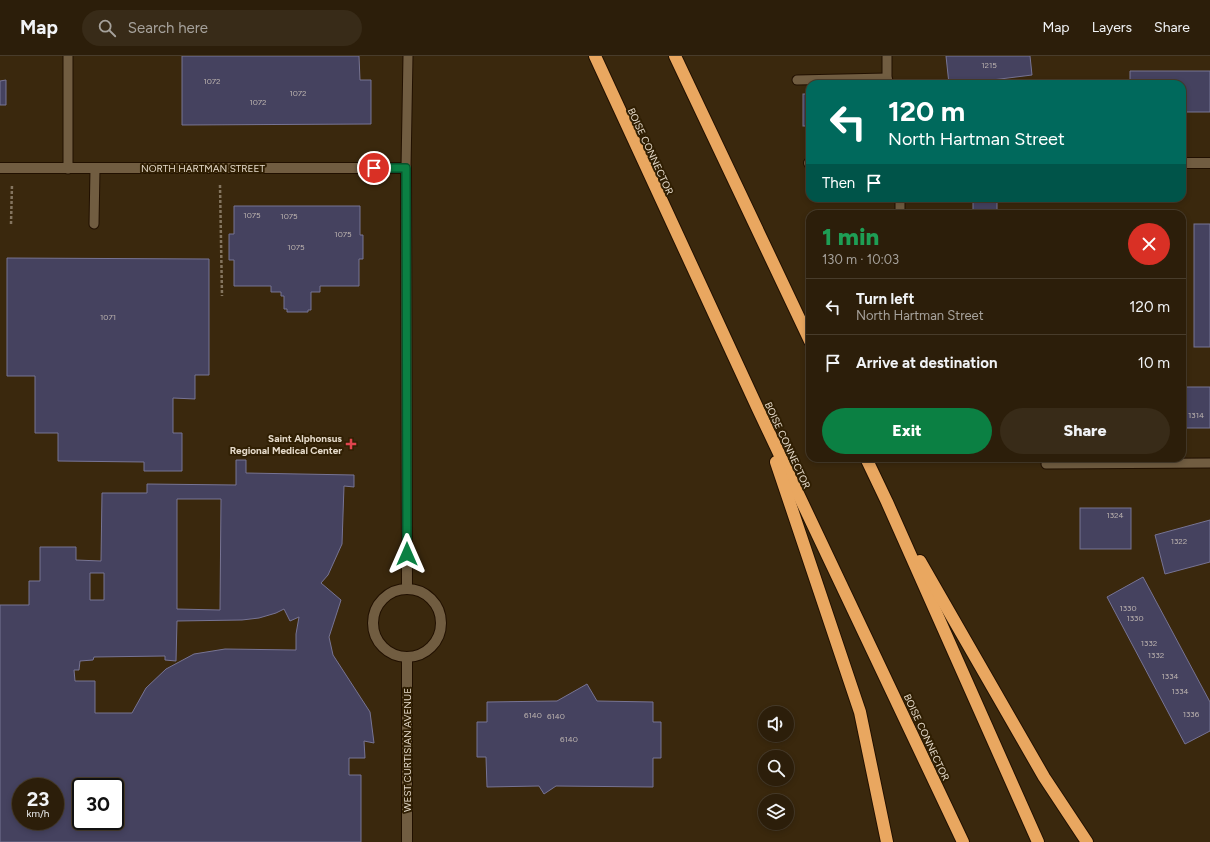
<!DOCTYPE html>
<html lang="en">
<head>
<meta charset="utf-8">
<style>
  :root { --surface:#2c1e0a; --page:#382b18; --text:#f1f3f6; --muted:#a6a29c; --line:#483c2b; --accent:#0b8043 }
  body { margin:0; font-family:Figtree,sans-serif; background:var(--page); color:var(--text); height:100vh; display:flex; flex-direction:column; font-size:15px; white-space:nowrap }
  * { box-sizing:border-box; margin:0 }
  p { font-size:13px; color:var(--muted) }
  .icon { flex:none; width:22px; height:22px; fill:none; stroke:currentColor; stroke-width:2; stroke-linecap:round; stroke-linejoin:round }
  .map { position:relative; flex:1; overflow:hidden }
  .panel { position:absolute; left:806px; top:154px; width:380px; height:252px; display:flex; flex-direction:column; background:var(--surface); border-radius:12px; box-shadow:0 2px 6px #0003,0 0 0 1px var(--line) }
  .panel>* { flex:none }
  .guide { position:absolute; left:806px; top:24px; width:380px; height:122px; border-radius:12px; box-shadow:0 2px 6px #0003,0 0 0 1px var(--line); background:#00695c; color:#fff; overflow:hidden }
  .buttons { position:absolute; left:758px; top:650px; display:grid; gap:8px }
  .buttons a { display:grid; place-items:center; width:36px; height:36px; border-radius:50%; background:var(--surface); box-shadow:0 2px 6px #0003,0 0 0 1px var(--line); font-size:20px }
  .speed { position:absolute; left:12px; top:722px; display:flex; gap:8px; font-size:20px; font-weight:700; text-align:center }
  .speed>* { display:grid; place-content:center; width:52px; height:52px; border-radius:50%; background:var(--surface); box-shadow:0 2px 6px #0003,0 0 0 1px var(--line); line-height:1 }
  .speed small { font-size:10px; font-weight:400 }
  .speed .limit { border:2px solid #111; border-radius:6px; background:#fff; color:#111 }
  .pin { position:absolute; display:grid; place-items:center; width:34px; height:34px; color:#fff; margin:-17px; border:2px solid #fff; border-radius:50%; box-shadow:0 1px 4px #0007 }
  .me { position:absolute; width:44px; margin:-22px; rotate:0deg; stroke-linejoin:round; filter:drop-shadow(0 0 3px #0008) }
  .turn { display:flex; align-items:center; gap:14px; height:84px; padding:0 16px; font-size:18px }
  .turn .icon { width:52px; height:52px; stroke-width:2.5 }
  .turn b { display:block; font-size:28px; line-height:34px }
  .then { display:flex; align-items:center; height:38px; padding:0 16px; background:#0003; gap:8px; font-size:15px }
  .round { display:grid; place-items:center; flex:none; width:42px; height:42px; border-radius:21px; background:var(--page) }
  .overview { display:flex; align-items:center; justify-content:space-between; height:68px; padding:0 16px }
  h1 { font-size:24px; font-weight:800; line-height:30px; color:#1e9e55 }
  .button { display:flex; gap:8px; margin-top:auto; padding:8px 16px }
  .button a { flex:1; height:46px; border-radius:24px; background:var(--accent); color:#fff; font-size:16px; font-weight:800; line-height:46px; text-align:center }
  .button a+a { background:var(--page); color:var(--text) }
  ul { padding:0; list-style:none }
  li { display:flex; align-items:center; gap:12px; height:56px; padding:0 16px; border-top:1px solid var(--line) }
  li div { flex:1 }
  li b { display:block; font-size:15px }
  li em { font-style:normal }
  header { display:flex; align-items:center; gap:24px; box-sizing:border-box; height:56px; padding:0 20px; background:var(--surface); border-bottom:1px solid var(--line) }
  header strong { font-size:19px }
  nav { display:flex; gap:22px; margin-inline-start:auto; font-size:14px }
  .search { width:280px; height:36px; background:var(--page); display:flex; align-items:center; gap:10px; box-sizing:border-box; padding:0 14px; border-radius:22px; color:var(--muted); font-size:15px }
  .map>svg:first-child { display:block }
</style>
</head>
<body>
<header>
<strong>Map</strong>
<div class="search"><svg class="icon" aria-label="search" viewBox="0 0 24 24"><circle cx="10" cy="10" r="6"/><path d="M15 15l6 6"/></svg>Search here</div>
<nav><a>Map</a><a>Layers</a><a>Share</a></nav>
</header>
<div class="map">
<svg width="1210" height="786" viewBox="0 0 1210 786">
  <rect width="100%" height="100%" fill="#3a280d"/>
  <!-- building -->
  <g fill="#45425f" stroke="#777494" fill-rule="evenodd">
    <polygon points="182,0 359,0 360,24 371,24 371,68 182,69"/>
    <polygon points="946,0 1030,0 1032,19 960,28 949,28"/>
    <polygon points="1130,15 1210,15 1210,56 1182,56 1182,28 1130,28"/>
    <polygon points="6,24 6,49 0,49 0,25"/>
    <rect x="803" y="38" width="7" height="32"/>
    <polygon points="973,142 997,142 997,158 973,157"/>
    <polygon points="234,150 360,150 360,179 363,179 363,203 359,203 359,230 320,230 320,236 311,236 311,254 308,254 308,256 287,256 287,253 284,253 284,240 281,240 281,236 271,236 271,230 234,230 234,204 229,204 229,178 234,178"/>
    <rect x="1194" y="168" width="16" height="123"/>
    <polygon points="7,202 209,203 209,319 195,319 195,343 173,342 173,377 182,377 182,415 144,415 144,406 58,405 58,377 35,377 35,320 7,320"/>
    <rect x="1182" y="331" width="28" height="41"/>
    <path d="M236,404h10v13l108,2v12l-10,-1 -2,58 -14,31 -7,8 20,17 -12,37 4,18 37,57 4,31 -10,-2 1,17h-16v17h12v67h-361v-237h29v-24h11v-34h36v13l25,1 1,-68h45v-9l89,1zM177,443h44l-1,111 -43,-1zM90,517h14v27h-14zM284,553l6,12 9,-4 -3,17v16l-71,-1 -31,5 -28,15 -20,19 -14,25h-37v-32h-20l-1,-11h5l1,-9 13,-1 1,-3 71,-1v4l11,1 1,-40 65,-1 17,-2 17,-5zM21,731h34v34h-34zM81,731h34v34h-34z"/>
    <rect x="1080" y="452" width="51" height="41"/>
    <polygon points="1210,464 1210,506 1165,518 1155,479"/>
    <polygon points="1143,521 1210,646 1210,675 1185,688 1107,541"/>
    <polygon points="587,628 597,645 653,646 653,666 661,666 661,702 653,702 653,731 556,730 544,738 539,730 487,731 486,701 477,701 477,666 487,666 487,646 557,645"/>
  </g>
  <g fill="none" stroke-linecap="round" stroke-linejoin="round">
    <defs>
      <g id="service">
        <polyline points="887,0 887,22 889,27"/>
        <polyline points="797,24 887,22"/>
        <polyline points="406,112 408,0"/>
        <polyline points="68,113 68,0"/>
        <polyline points="900,158 900,142"/>
        <polyline points="94,168 95,113"/>
        <polyline points="1046,408 1210,407"/>
      </g>
      <g id="minor">
        <polyline points="809,107 810,107"/>
        <polyline points="1182,107 1210,107"/>
        <polyline points="0,112 406,112 407,533"/>
        <circle cx="407" cy="567" r="34"/>
        <polyline points="407,602 407,786"/>
      </g>
      <g id="motorway">
        <polyline points="595,0 758,353 963,786"/>
        <polyline points="675,0 810,285"/>
        <polyline points="866,402 887,446 1038,786"/>
        <polyline points="776,406 860,656 887,786"/>
        <polyline points="920,505 1044,721 1087,786"/>
      </g>
    </defs>
    <!-- service casing -->
    <use href="#service" stroke="#211000" stroke-width="11"/>
    <!-- minor casing -->
    <use href="#minor" stroke="#211000" stroke-width="12"/>
    <!-- motorway casing -->
    <use href="#motorway" stroke="#211000" stroke-width="14"/>
    <!-- path -->
    <g stroke="#84755f" stroke-width="2.5" stroke-dasharray="3 2" stroke-linecap="butt">
      <polyline points="220,129 222,240"/>
      <polyline points="11,168 12,128"/>
    </g>
    <!-- service -->
    <use href="#service" stroke="#715d41" stroke-width="9"/>
    <!-- minor -->
    <use href="#minor" stroke="#715d41" stroke-width="10"/>
    <!-- motorway -->
    <use href="#motorway" stroke="#e9a760" stroke-width="12"/>
  </g>
  <g fill="none" stroke-linecap="round" stroke-linejoin="round">
    <defs>
      <polyline id="route" points="374,112 406,112 407,498"/>
    </defs>
    <!-- route casing -->
    <use href="#route" stroke="#07532c" stroke-width="10"/>
    <!-- route -->
    <use href="#route" stroke="#0b8043" stroke-width="7"/>
  </g>
  <!-- markers -->
  <path fill="#e0444e" stroke="#301f03" stroke-width="1.5" d="M349 382h4v4h4v4h-4v4h-4v-4h-4v-4h4z"/>
  <g text-anchor="middle" stroke-width="4" stroke-linejoin="round" paint-order="stroke">
    <!-- number labels -->
    <g font-size="8" fill="#beb5b0">
      <text x="989" y="12">1215</text>
      <text x="212" y="28">1072</text>
      <text x="298" y="40">1072</text>
      <text x="258" y="49">1072</text>
      <text x="252" y="162">1075</text>
      <text x="289" y="163">1075</text>
      <text x="343" y="181">1075</text>
      <text x="296" y="194">1075</text>
      <text x="108" y="264">1071</text>
      <text x="1196" y="362">1314</text>
      <text x="1115" y="462">1324</text>
      <text x="1179" y="488">1322</text>
      <text x="1128" y="555">1330</text>
      <text x="1135" y="565">1330</text>
      <text x="1149" y="590">1332</text>
      <text x="1156" y="602">1332</text>
      <text x="1170" y="623">1334</text>
      <text x="1180" y="638">1334</text>
      <text x="1191" y="661">1336</text>
      <text x="533" y="662">6140</text>
      <text x="556" y="663">6140</text>
      <text x="569" y="686">6140</text>
    </g>
    <!-- street labels -->
    <g font-size="10" fill="#e6dbcb" stroke="#301f03">
      <text transform="translate(651 95) rotate(65)" y="4">BOISE CONNECTOR</text>
      <text x="203" y="116">NORTH HARTMAN STREET</text>
      <text transform="translate(788 389) rotate(65)" y="4">BOISE CONNECTOR</text>
      <text transform="translate(927 681) rotate(65)" y="4">BOISE CONNECTOR</text>
      <text transform="translate(407 694) rotate(-90)" y="4">WEST CURTISIAN AVENUE</text>
    </g>
    <!-- poi labels -->
    <g font-size="10" font-weight="bold" fill="#e6dbcb" stroke="#301f03" text-anchor="end">
      <text x="342" y="386">Saint Alphonsus<tspan x="342" dy="12">Regional Medical Center</tspan></text>
    </g>
  </g>
</svg>
<div class="buttons">
<a><svg class="icon" aria-label="sound" viewBox="0 0 24 24"><path d="M4 9h4l5-4v14l-5-4H4zM17 9q2 3 0 6"/></svg></a>
<a><svg class="icon" aria-label="search" viewBox="0 0 24 24"><circle cx="10" cy="10" r="6"/><path d="M15 15l6 6"/></svg></a>
<a><svg class="icon" aria-label="layers" viewBox="0 0 24 24"><path d="M12 4l9 5-9 5-9-5zM3 14l9 5 9-5"/></svg></a>
</div>
<div class="speed"><div>23<small>km/h</small></div><div class="limit">30</div></div>
<div class="pin" style="left:374px;top:112px;background:#d93025"><svg class="icon" aria-label="arrive" viewBox="0 0 24 24"><path d="M6 21V4h12l-3 4 3 4H6"/></svg></div>
<svg class="me" style="left:407px;top:498px" viewBox="-20 -20 40 40"><path d="M0-17L14 15 0 8-14 15z" fill="#0b8043" stroke="#fff" stroke-width="4"/></svg>
<div class="guide">
<div class="turn"><svg class="icon" aria-label="left" viewBox="0 0 24 24"><path d="M17 20v-9H6M10 6l-5 5 5 5"/></svg><div><b>120 m</b>North Hartman Street</div></div>
<div class="then">Then<svg class="icon" aria-label="arrive" viewBox="0 0 24 24"><path d="M6 21V4h12l-3 4 3 4H6"/></svg></div>
</div>
<section class="panel">
<div class="overview"><div><h1>1 min</h1><p>130 m · 10:03</p></div><a class="round" style="background:#d93025;color:#fff"><svg class="icon" aria-label="close" viewBox="0 0 24 24"><path d="M6 6l12 12M18 6L6 18"/></svg></a></div>
<ul>
<li><svg class="icon" aria-label="left" viewBox="0 0 24 24"><path d="M17 20v-9H6M10 6l-5 5 5 5"/></svg><div><b>Turn left</b><p>North Hartman Street</p></div><em>120 m</em></li>
<li><svg class="icon" aria-label="arrive" viewBox="0 0 24 24"><path d="M6 21V4h12l-3 4 3 4H6"/></svg><div><b>Arrive at destination</b></div><em>10 m</em></li>
</ul>
<div class="button"><a>Exit</a><a>Share</a></div>
</section>
</div>
</body>
</html>
